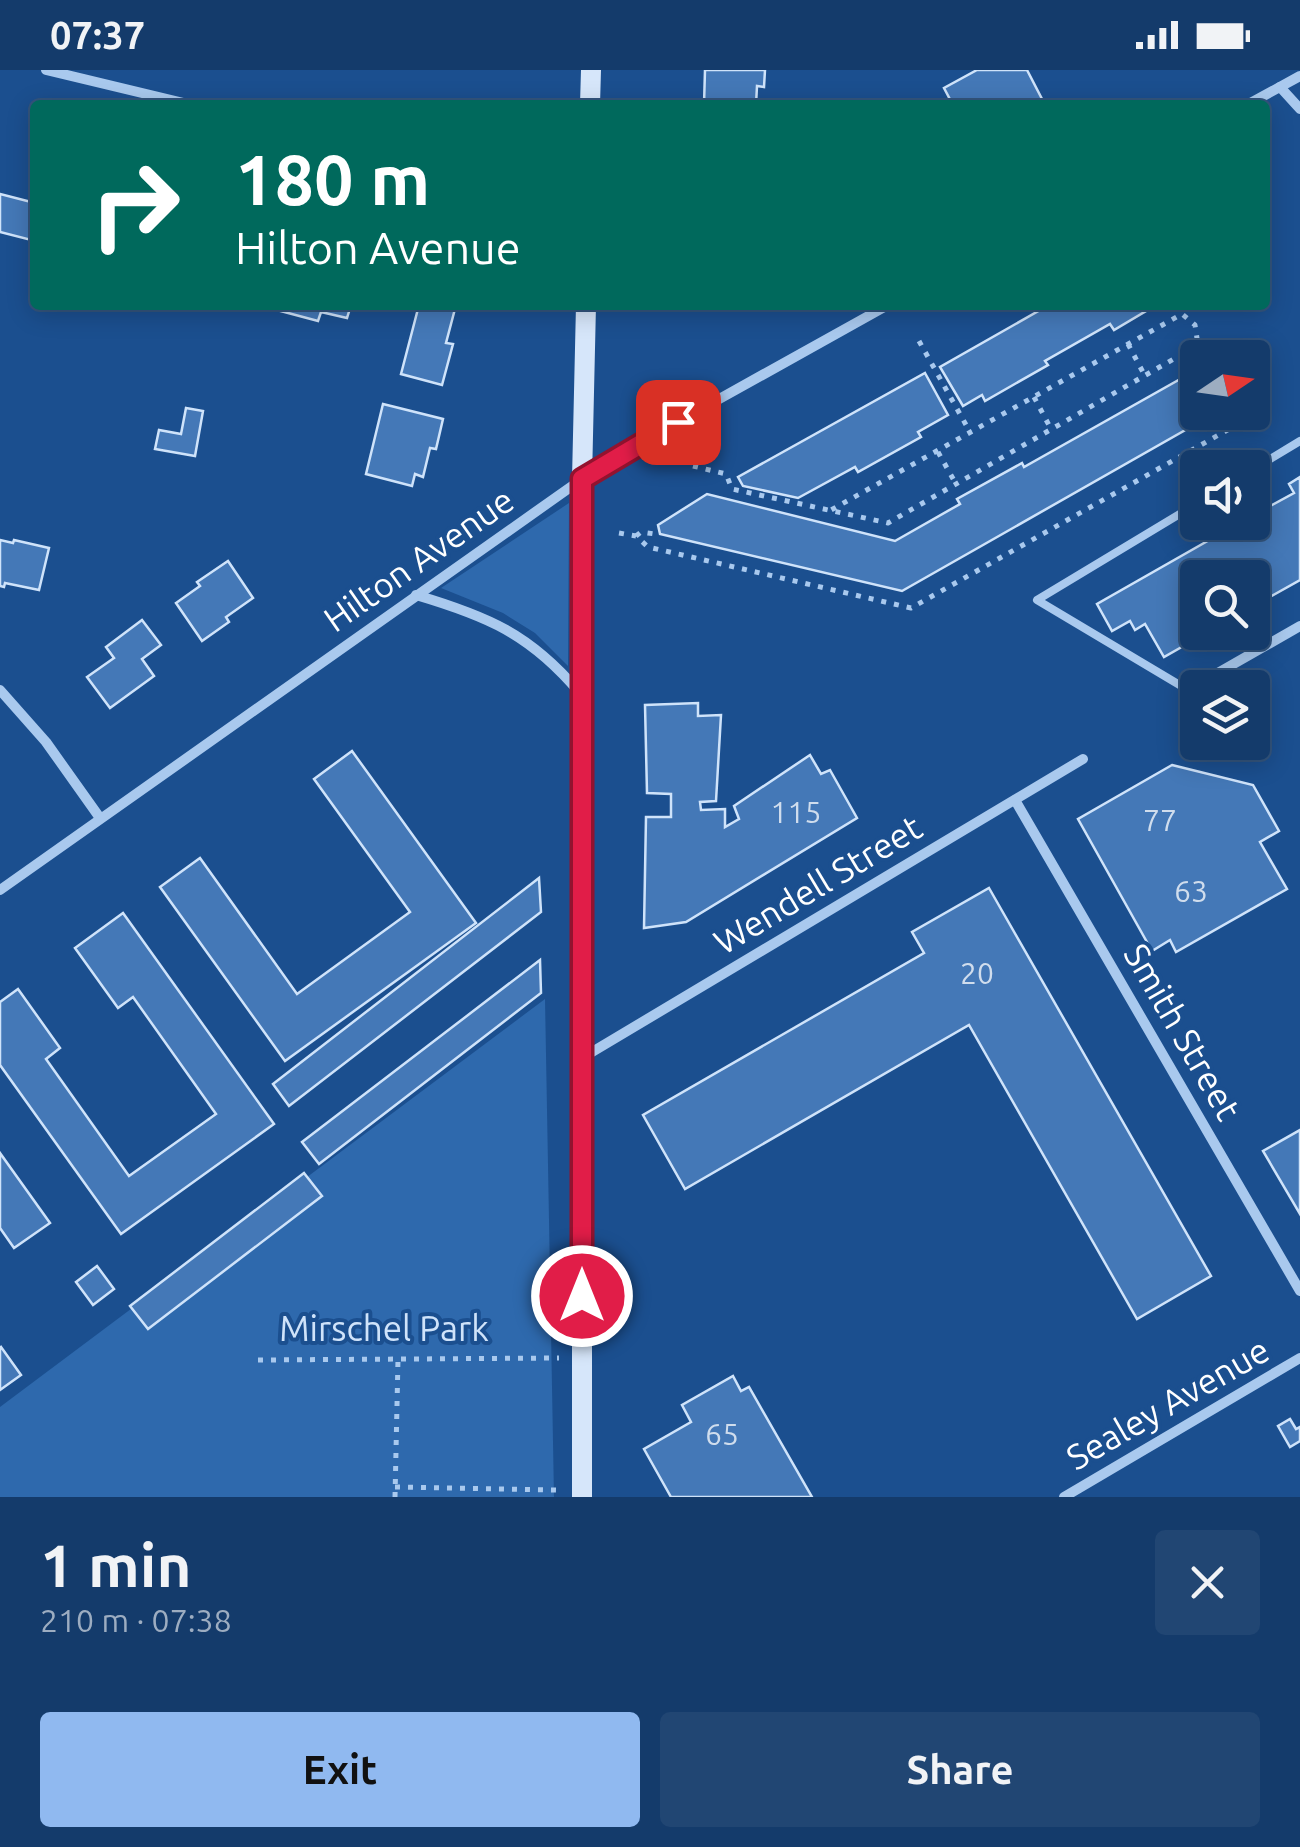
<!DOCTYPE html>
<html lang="en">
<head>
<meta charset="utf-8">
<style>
  :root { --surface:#143b6b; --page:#214673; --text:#f1f3f6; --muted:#9dadc1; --line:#33557e; --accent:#90b9f0 }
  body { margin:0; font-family:Ubuntu,sans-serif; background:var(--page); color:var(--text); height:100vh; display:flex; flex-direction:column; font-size:38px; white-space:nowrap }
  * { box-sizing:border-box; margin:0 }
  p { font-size:32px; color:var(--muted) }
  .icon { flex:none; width:55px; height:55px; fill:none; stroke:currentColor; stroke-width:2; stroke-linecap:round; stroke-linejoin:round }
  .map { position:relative; height:1427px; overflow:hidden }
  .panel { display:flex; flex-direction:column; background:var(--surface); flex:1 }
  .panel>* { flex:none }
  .top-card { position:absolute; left:30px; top:30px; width:1240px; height:210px; border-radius:10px; box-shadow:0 5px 25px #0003,0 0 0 2px var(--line); background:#00695c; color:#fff; overflow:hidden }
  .needle { width:65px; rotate:77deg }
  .tools { position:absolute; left:1180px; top:270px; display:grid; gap:20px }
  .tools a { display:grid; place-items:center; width:90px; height:90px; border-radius:10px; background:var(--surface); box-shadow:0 5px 25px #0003,0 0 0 2px var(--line); font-size:50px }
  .pin { position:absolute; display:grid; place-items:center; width:85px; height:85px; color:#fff; margin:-42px; border-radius:20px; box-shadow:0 5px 15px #0006 }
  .me { position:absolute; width:110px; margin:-55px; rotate:0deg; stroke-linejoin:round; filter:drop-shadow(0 0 8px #0008) }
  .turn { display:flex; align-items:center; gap:35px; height:210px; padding:0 40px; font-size:45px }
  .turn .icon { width:130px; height:130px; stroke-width:2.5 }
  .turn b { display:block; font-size:70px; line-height:85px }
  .round { display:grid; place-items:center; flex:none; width:105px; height:105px; border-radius:10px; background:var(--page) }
  .head { display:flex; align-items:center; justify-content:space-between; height:170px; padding:0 40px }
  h1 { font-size:60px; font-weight:700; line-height:75px }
  .action { display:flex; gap:20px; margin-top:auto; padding:20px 40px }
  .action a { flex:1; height:115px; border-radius:10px; background:var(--accent); color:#111; font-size:40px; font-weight:700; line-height:115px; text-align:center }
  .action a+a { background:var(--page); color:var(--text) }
  .status { display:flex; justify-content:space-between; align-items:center; height:70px; padding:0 50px; background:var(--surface); direction:ltr }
  .status svg { height:28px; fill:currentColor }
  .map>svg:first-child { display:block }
</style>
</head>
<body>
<div class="status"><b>07:37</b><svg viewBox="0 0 49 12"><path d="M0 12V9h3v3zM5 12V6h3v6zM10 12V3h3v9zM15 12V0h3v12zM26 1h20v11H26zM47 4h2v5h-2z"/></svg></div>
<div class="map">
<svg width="1300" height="1427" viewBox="0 0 1300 1427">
  <rect width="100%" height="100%" fill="#1b4f8f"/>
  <!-- green -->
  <g fill="#2e69ad">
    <polygon points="569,433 568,596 535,563 503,543 441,518"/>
    <polygon points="545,929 554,1427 0,1427 0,1337"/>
  </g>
  <!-- building -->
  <g fill="#4478b7" stroke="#cfe3fa" stroke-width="2.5">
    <polygon points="705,0 765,0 764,17 757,16 756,35 704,35"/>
    <polygon points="977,0 1027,0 1042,29 1031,35 953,35 944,18"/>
    <polygon points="0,124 35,133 35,171 0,162"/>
    <polygon points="258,235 351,235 347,248 321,242 318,251"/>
    <polygon points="419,235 456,235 446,273 453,274 442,315 401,304"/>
    <polygon points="1049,235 1149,235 1144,238 1146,241 1114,260 1110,254 1045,291 1048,295 985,331 982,325 963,336 940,297"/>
    <polygon points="1198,294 1198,342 1217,342 902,521 660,464 658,455 707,424 895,471 960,434 957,429 1022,393 1024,397 1182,308 1180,304"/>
    <polygon points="925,303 948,345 918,362 921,367 858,402 855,397 798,428 743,416 738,407"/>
    <polygon points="383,334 443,349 436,379 430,378 423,407 415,404 412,416 366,404"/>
    <polygon points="186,338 203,341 195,386 155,379 159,360 181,364"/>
    <polygon points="1300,407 1300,510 1252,537 1252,508 1198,508 1198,562 1208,562 1164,587 1145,554 1135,560 1130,551 1112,561 1097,534 1241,452 1252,452 1252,446 1294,423 1289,414"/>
    <polygon points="0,470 13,473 14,470 49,478 39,520 5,513 4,517 0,516"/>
    <polygon points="228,491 253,528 226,547 229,552 202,571 176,533 200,516 197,512"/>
    <polygon points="142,550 161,575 142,589 154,606 110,638 87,607 114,588 106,577"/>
    <polygon points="698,633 698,646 721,645 716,731 700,732 701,740 725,739 725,757 739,749 734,736 810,685 821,704 830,700 857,748 686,852 644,858 646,747 671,747 671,724 647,723 645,635"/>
    <polygon points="352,681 476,853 285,991 160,817 200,788 297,924 410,842 314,709"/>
    <polygon points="1172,695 1253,715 1279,761 1260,772 1287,819 1176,882 1170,870 1152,881 1078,749"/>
    <polygon points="539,808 541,842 289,1036 273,1014"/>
    <polygon points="989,818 1211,1206 1137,1249 969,955 685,1119 643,1045 924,883 912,862"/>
    <polygon points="123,843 274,1054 121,1164 0,995 0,932 18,919 60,978 46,989 129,1106 216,1044 133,927 118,938 75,878"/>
    <polygon points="540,890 541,923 319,1094 302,1072"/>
    <polygon points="1300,1060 1300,1144 1263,1081"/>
    <polygon points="0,1083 50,1153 14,1178 0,1158"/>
    <polygon points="304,1103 322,1126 148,1259 130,1236"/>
    <polygon points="97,1196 114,1219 93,1235 76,1212"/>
    <polygon points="1,1277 21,1305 0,1320 0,1278"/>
    <polygon points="733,1306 741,1321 749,1317 812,1427 671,1427 644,1379 691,1352 682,1335"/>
    <polygon points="1290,1349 1296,1359 1300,1357 1300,1371 1290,1377 1278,1356"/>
  </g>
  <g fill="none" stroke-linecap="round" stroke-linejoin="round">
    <!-- path -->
    <g stroke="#a9c9ee" stroke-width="5" stroke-dasharray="5 8" stroke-linecap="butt">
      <polyline points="919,271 970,362"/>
      <polyline points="1128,274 1145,306"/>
      <polyline points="1034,327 1051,359"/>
      <polyline points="938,382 956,414"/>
      <polyline points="693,396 726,404 732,419 888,453 1198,275 1195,255 1182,244 831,440"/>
      <polyline points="619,463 636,466 648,477 911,538 1247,349"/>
      <polyline points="636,466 641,462 655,464"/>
      <polyline points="258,1290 559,1288"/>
      <polyline points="395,1417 557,1420"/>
      <polyline points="395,1427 398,1289"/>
    </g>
    <!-- lane -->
    <g stroke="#a9c9ee" stroke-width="8">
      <polyline points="1252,400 1300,371"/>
      <polyline points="1188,620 1037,530 1198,433"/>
    </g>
    <!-- street -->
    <g stroke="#a9c9ee" stroke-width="10">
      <polyline points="46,0 192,35"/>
      <polyline points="1280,17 1300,39"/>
      <polyline points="1247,35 1300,6"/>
      <path d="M416,525c71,21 114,39 163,97"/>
      <polyline points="0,620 46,672 100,748"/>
      <polyline points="1188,620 1300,556"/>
      <polyline points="1015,730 1300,1221"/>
      <polyline points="0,820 582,409 678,352 888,235"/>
      <polyline points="582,988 1083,689"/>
      <polyline points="1064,1427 1300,1288"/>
    </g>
    <!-- secondary -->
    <g stroke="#d6e6fa" stroke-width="20">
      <polyline points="590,35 591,0"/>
      <polyline points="582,1427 582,409 586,235"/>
    </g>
  </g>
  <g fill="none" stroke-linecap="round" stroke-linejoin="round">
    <defs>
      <polyline id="route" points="582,1226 582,409 678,352"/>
    </defs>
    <!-- route casing -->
    <use href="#route" stroke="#92132f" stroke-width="25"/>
    <!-- route -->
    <use href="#route" stroke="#e11d48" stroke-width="18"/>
  </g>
  <g text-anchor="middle" stroke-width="8" stroke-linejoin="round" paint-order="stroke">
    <!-- number labels -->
    <g font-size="30" fill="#d0dded">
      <text x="796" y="753">115</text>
      <text x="1160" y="761">77</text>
      <text x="1191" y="832">63</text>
      <text x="977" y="914">20</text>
      <text x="722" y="1375">65</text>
    </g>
    <!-- street labels -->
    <g font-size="35" fill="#fff" stroke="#1b4f8f">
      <text transform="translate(419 490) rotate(-35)" y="12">Hilton Avenue</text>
      <text transform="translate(818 815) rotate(-31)" y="12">Wendell Street</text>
      <text transform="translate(1182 962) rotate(60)" y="12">Smith Street</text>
      <text transform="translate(1168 1334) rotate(-30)" y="12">Sealey Avenue</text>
    </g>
    <!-- park labels -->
    <g font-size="35" fill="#cfe3fa" stroke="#1b4f8f">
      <text x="384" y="1271">Mirschel Park</text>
    </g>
  </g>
</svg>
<div class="tools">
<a><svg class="needle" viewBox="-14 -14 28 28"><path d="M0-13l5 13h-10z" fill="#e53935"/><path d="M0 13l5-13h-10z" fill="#9dadc1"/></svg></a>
<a><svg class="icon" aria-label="sound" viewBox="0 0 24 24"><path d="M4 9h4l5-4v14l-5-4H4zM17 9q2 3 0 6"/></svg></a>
<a><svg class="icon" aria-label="search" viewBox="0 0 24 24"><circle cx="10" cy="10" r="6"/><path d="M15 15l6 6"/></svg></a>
<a><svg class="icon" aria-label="layers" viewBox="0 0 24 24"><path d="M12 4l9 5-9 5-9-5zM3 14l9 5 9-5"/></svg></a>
</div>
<div class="pin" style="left:678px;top:352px;background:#d93025"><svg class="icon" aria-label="arrive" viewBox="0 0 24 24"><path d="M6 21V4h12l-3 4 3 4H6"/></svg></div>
<svg class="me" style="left:582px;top:1226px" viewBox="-20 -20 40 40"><circle r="17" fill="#e11d48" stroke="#fff" stroke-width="3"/><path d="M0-11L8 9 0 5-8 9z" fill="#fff"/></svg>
<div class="top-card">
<div class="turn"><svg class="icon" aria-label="right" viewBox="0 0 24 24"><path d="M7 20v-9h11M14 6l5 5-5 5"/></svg><div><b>180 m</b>Hilton Avenue</div></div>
</div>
</div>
<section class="panel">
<div class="head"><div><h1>1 min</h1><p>210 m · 07:38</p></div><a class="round"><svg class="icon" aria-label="close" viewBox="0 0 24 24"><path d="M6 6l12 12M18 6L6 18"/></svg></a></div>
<div class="action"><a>Exit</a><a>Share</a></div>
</section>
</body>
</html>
